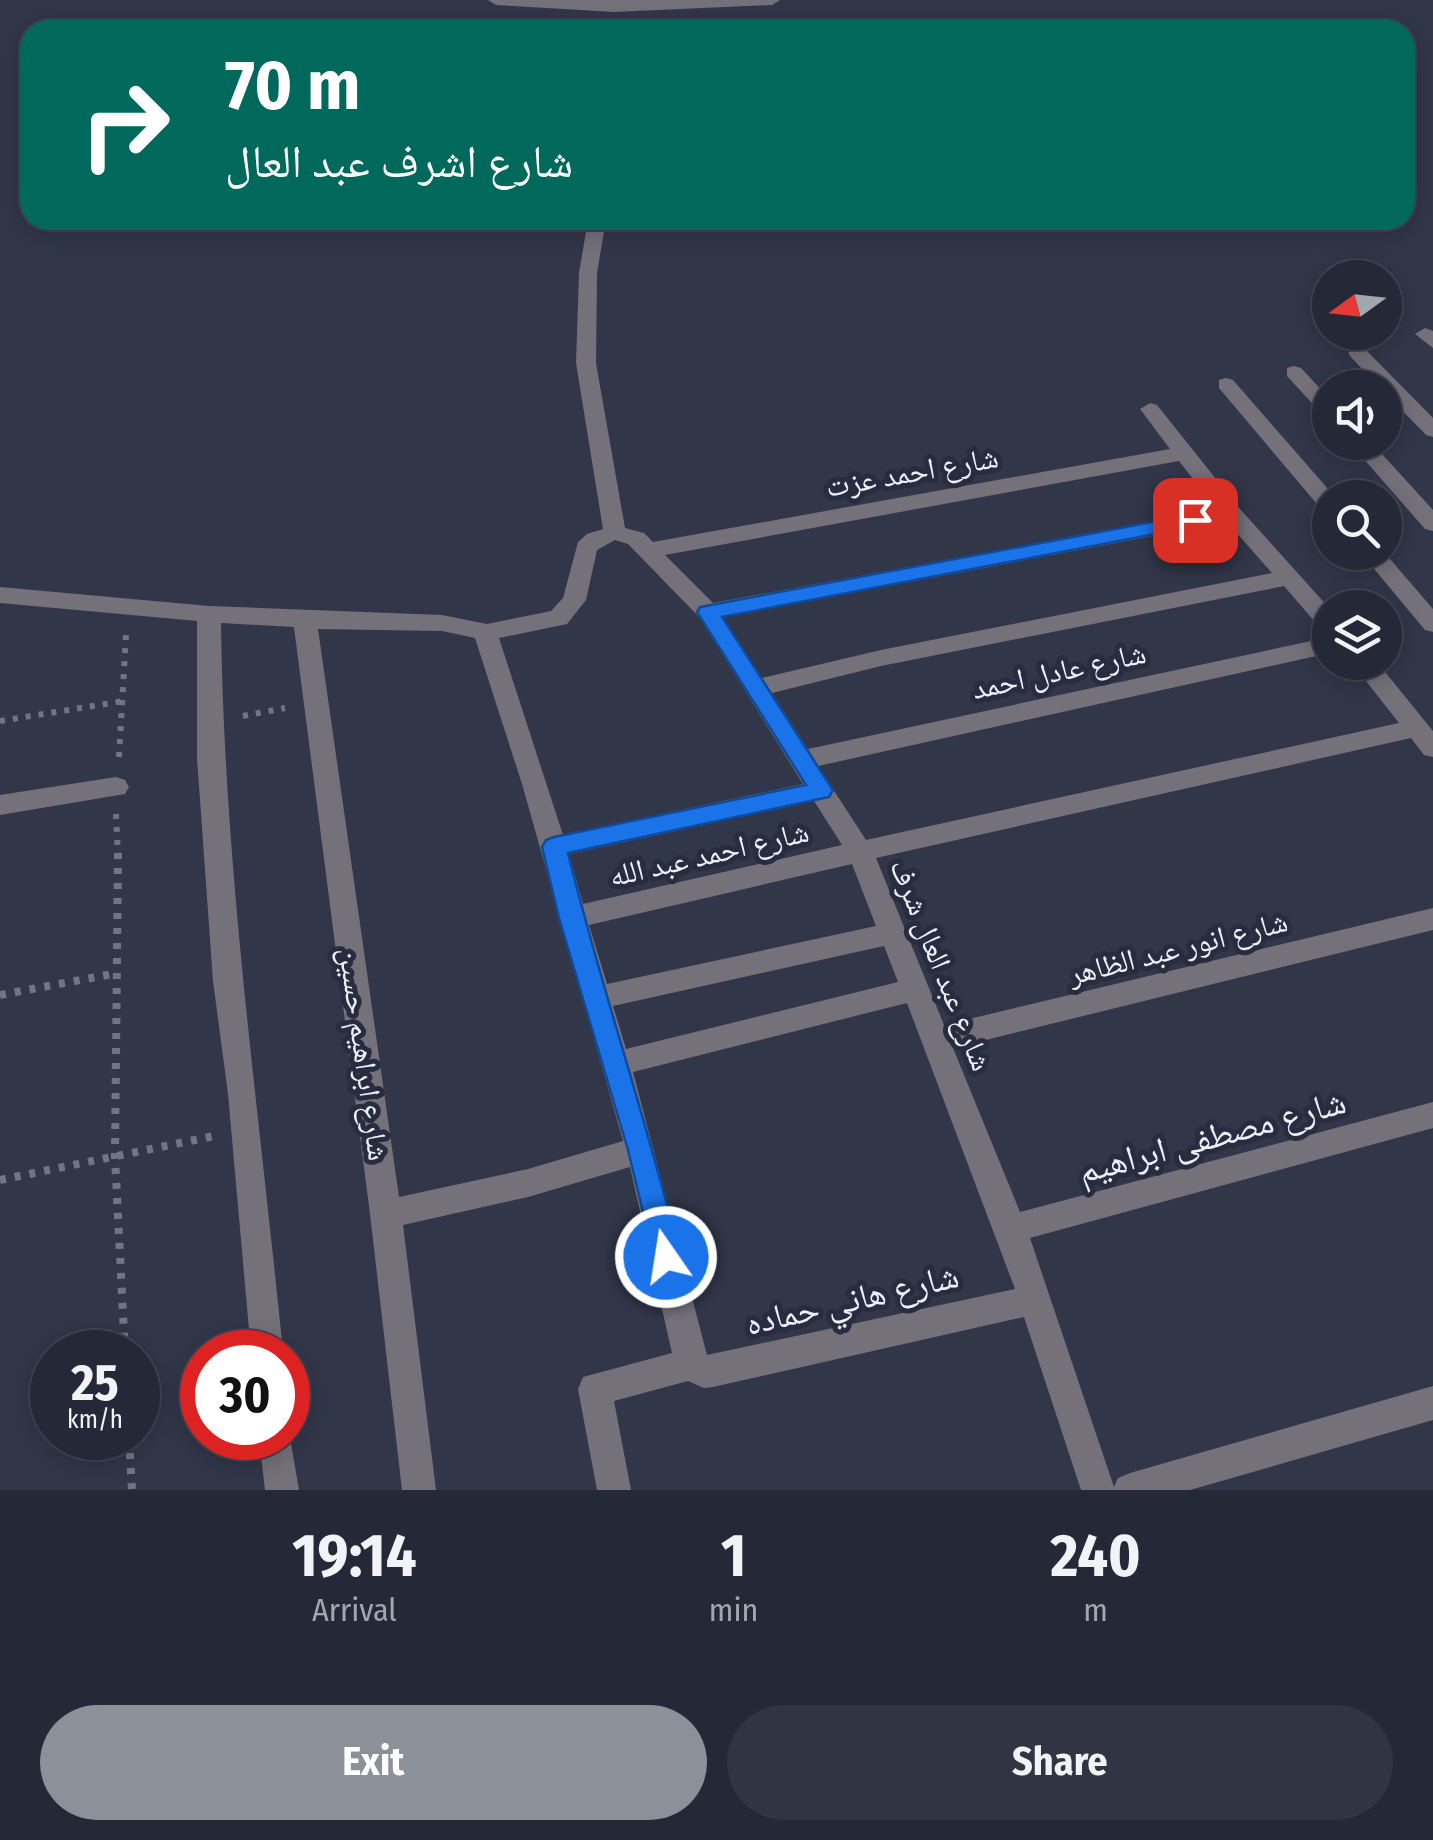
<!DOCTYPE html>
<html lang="en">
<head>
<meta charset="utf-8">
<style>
  :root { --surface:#252837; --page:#313442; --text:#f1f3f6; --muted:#a3a6ad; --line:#424452; --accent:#8c9099 }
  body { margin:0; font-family:"Fira Sans Condensed","Noto Naskh Arabic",sans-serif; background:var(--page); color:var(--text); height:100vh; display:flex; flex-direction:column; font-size:38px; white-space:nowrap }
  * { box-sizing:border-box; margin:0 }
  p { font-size:32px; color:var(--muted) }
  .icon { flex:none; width:55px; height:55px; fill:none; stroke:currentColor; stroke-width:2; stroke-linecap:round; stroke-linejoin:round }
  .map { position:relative; height:1490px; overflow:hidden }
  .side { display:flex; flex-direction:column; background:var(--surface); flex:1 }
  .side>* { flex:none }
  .guide { position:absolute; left:20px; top:20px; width:1395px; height:210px; border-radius:30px; box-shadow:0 5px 25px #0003,0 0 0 2px var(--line); background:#00695c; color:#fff; overflow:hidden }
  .needle { width:65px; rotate:255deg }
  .fabs { position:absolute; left:1312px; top:260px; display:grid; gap:20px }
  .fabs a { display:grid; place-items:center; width:90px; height:90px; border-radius:50%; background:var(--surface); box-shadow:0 5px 25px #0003,0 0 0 2px var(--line); font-size:50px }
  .speed { position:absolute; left:30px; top:1330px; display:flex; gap:20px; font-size:50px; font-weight:700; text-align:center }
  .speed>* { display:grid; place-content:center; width:130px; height:130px; border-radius:50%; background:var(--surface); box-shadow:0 5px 25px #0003,0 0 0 2px var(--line); line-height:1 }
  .speed small { font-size:25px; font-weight:400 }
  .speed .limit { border:15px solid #d22; background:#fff; color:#111 }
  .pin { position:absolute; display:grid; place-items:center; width:85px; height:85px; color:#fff; margin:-42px; border-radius:20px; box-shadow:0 5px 15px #0006 }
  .me { position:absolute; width:110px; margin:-55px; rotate:347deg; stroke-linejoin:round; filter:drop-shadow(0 0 8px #0008) }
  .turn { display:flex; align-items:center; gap:35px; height:210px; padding:0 40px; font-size:45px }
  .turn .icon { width:130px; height:130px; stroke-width:2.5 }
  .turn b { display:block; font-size:70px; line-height:85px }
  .eta { display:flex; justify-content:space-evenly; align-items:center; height:170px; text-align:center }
  .eta b { font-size:60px; font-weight:700; line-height:70px }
  .button { display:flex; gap:20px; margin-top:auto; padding:20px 40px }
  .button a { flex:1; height:115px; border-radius:60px; background:var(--accent); color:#fff; font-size:40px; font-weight:700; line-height:115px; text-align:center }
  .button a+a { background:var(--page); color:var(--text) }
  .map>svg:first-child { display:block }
</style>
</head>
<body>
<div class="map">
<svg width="1433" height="1490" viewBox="0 0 1433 1490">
  <rect width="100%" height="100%" fill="#313649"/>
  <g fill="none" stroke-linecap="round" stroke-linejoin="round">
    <!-- path-far1 -->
    <g stroke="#707585" stroke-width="6" stroke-dasharray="5 8" stroke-linecap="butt">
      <polyline points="243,716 285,708"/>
      <polyline points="0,721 124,701"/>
      <polyline points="119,757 126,635"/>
      <polyline points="116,814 118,856"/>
    </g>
    <!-- path -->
    <g stroke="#707585" stroke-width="8" stroke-dasharray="6 9" stroke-linecap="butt">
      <polyline points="118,853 115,1157 125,1352"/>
      <polyline points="0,995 118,973"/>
      <polyline points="0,1180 214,1136"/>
      <polyline points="129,1438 132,1490"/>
    </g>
    <!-- minor -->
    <g fill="#75717b" fill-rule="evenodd">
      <polygon points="488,0 780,0 772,5 614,12 496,5"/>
      <path d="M588,220h18l-9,53 -1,90 29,165 19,5 9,9 517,-93 -30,-40 10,-6 7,2 83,104 90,100v23l-8,-2 -38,-44 -403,80 -109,27 36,56 522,-112v16l-512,113 48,74 533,-117 -48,-61h26l56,69v26l-9,-2 -13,-17 -535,120 68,167 489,-117v22l-480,118 67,164 413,-110v26l-403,110 84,249 4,-9 12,-5 303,-87v34l-243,70h-109l-57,-173 -311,70 -9,1 -16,-7 -74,20 17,89h-34l-19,-101 5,-12 89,-24 -42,-186 -102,30 -125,28 33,265h-34l-32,-276 -76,-587 -73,-4c3,245 38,486 62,729h-32l-23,-258 -15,-113 -16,-223v-137l-197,-18v-16l209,19 233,9 45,9 64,-13 12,-13 15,-56 9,-8 16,-5 -27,-166 3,-90zM1179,461l38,49 -504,93 -48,-48zM1227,522l45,51 -391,77 -119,28 -39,-61zM615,540l13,4 72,74 103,166 -240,51 -64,-197 68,-14 19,-24 11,-50zM318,629l124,2 33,7 47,146 101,357 -95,28 -129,28zM814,801l28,44 -259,59 -14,-50zM852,864l24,62 -269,58 -18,-59zM884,946l14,36 -272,67 -13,-43zM907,1003l108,286 -308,66 -74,-283z"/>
      <polygon points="1425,328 1433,331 1433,348 1415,334"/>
      <polygon points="1358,347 1365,349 1433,418 1433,437 1426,435 1385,393 1385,388 1380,388 1351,357 1348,353"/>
      <polygon points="1294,366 1301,368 1330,399 1330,417 1323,415 1287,376 1287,368"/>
      <polygon points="1226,378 1233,380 1336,498 1330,498 1330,512 1322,510 1219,388 1219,380"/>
      <polygon points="1349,442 1371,442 1433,510 1433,531 1425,529"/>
      <polygon points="1360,552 1384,552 1433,609 1433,632 1425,630"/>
      <polygon points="116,777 125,780 129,787 125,794 0,815 0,795"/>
      <polygon points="288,1426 299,1490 265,1490 259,1438 288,1438"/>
    </g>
  </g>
  <!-- route -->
  <path fill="#1a73e8" stroke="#114b97" stroke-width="2.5" d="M1195,514l7,2v9l-480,92 107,167 4,6 -4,7 -261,56c33,136 80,268 112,404l-4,9 -10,4 -10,-4 -28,-116 -69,-232 -17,-71 4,-7 8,-3 252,-52 -109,-173 3,-5z"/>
  <g text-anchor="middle" stroke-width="10" stroke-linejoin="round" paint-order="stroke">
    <!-- street labels -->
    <g font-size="30" fill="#ecf0fc" stroke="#272c3e">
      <text transform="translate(912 472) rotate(-10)" y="10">شارع احمد عزت</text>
      <text transform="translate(1059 671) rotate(-12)" y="10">شارع عادل احمد</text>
      <text transform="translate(709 854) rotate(-13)" y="10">شارع احمد عبد الله</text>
      <text transform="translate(1178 948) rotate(-14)" y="10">شارع انور عبد الظاهر</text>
      <text transform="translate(941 965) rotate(68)" y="10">شارع عبد العال شرف</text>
      <text transform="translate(364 1054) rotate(82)" y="10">شارع ابراهيم حسين</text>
    </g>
    <!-- near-street labels -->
    <g font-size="35" fill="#ecf0fc" stroke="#272c3e">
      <text transform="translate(1212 1136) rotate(-15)" y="12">شارع مصطفى ابراهيم</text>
      <text transform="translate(852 1299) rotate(-13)" y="12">شارع هاني حماده</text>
    </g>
  </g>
</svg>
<div class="fabs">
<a><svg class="needle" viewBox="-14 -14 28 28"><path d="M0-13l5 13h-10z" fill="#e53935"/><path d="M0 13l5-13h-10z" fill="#a3a6ad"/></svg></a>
<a><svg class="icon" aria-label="sound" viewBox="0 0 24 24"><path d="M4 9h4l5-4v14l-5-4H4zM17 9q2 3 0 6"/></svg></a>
<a><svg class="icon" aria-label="search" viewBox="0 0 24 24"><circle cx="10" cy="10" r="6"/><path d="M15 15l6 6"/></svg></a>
<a><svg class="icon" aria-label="layers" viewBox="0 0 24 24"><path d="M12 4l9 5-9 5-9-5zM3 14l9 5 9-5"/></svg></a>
</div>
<div class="speed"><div>25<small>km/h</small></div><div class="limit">30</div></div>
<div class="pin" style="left:1195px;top:520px;background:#d93025"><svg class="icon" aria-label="arrive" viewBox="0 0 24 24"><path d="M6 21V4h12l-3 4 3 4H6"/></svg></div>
<svg class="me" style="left:666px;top:1257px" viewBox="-20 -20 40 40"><circle r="17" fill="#1a73e8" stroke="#fff" stroke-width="3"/><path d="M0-11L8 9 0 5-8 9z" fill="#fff"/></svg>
<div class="guide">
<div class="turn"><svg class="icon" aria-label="right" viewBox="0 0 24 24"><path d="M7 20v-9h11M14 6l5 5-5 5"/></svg><div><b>70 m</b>شارع اشرف عبد العال</div></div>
</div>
</div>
<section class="side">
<div class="eta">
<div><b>19:14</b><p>Arrival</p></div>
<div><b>1</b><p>min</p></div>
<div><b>240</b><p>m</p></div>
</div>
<div class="button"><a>Exit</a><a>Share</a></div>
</section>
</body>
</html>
